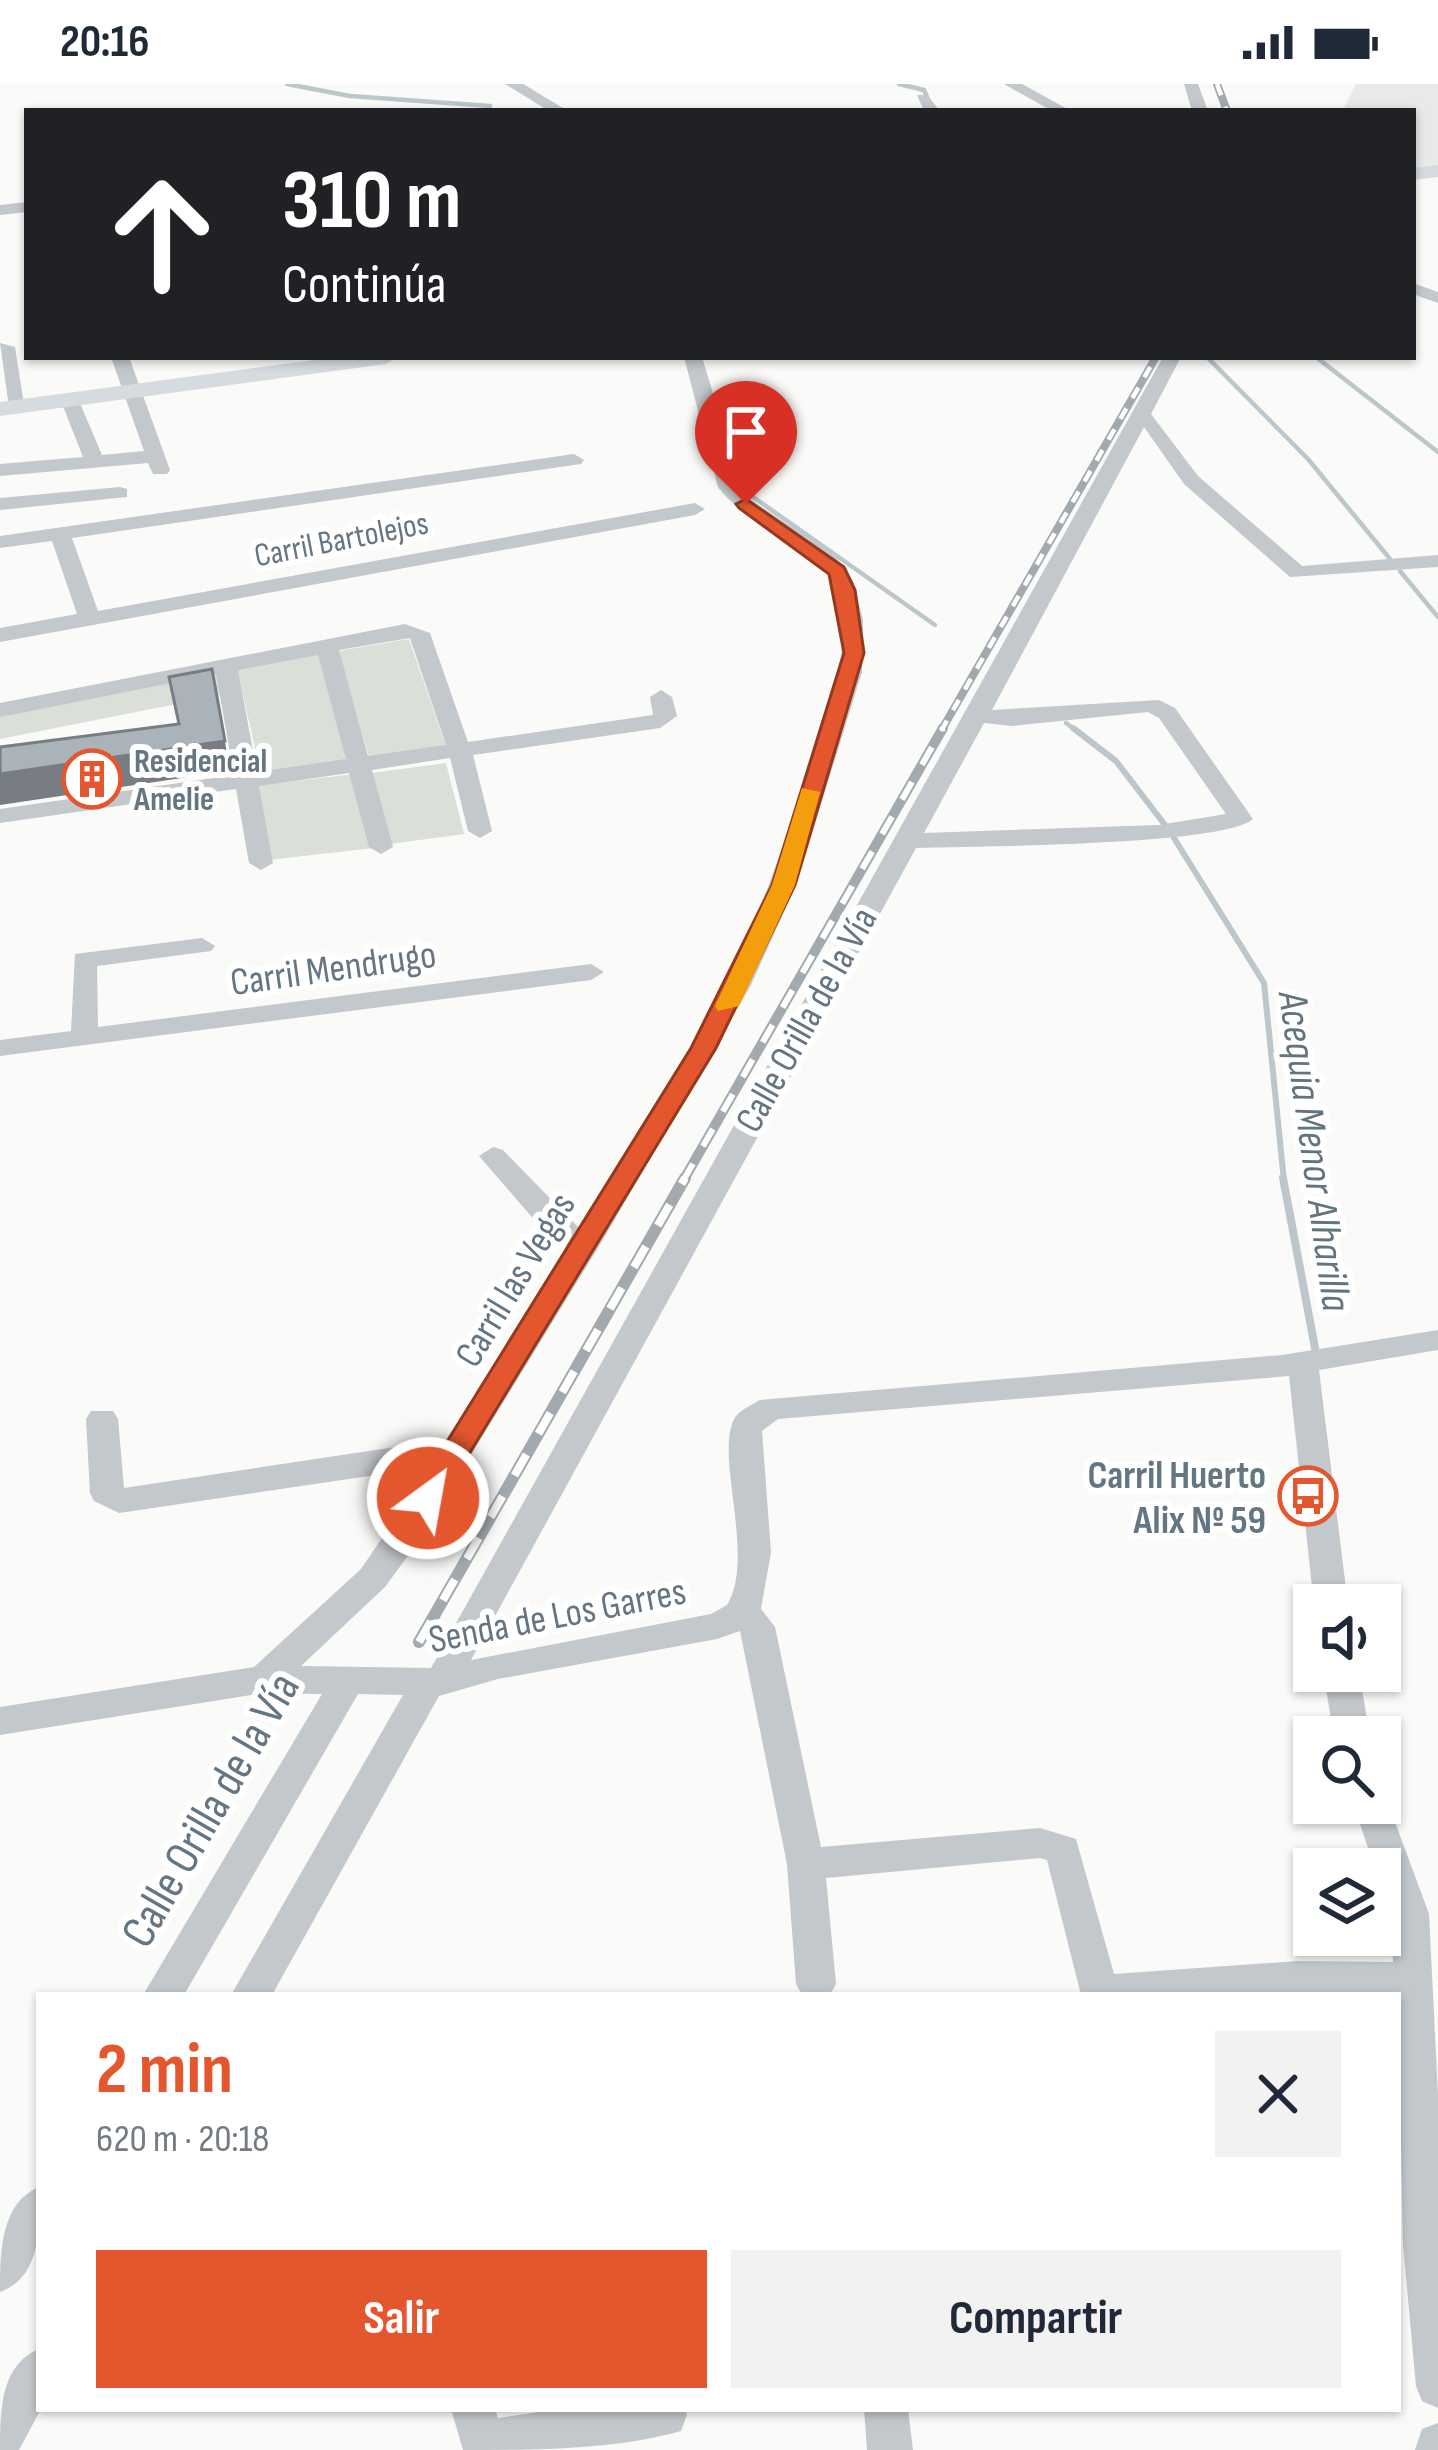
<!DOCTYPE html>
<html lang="es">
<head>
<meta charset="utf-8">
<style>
  :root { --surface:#fff; --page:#f2f2f3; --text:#1f2937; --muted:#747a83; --accent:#e4572e }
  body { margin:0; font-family:"Sofia Sans Condensed",sans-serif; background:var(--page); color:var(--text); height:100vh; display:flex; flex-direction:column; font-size:45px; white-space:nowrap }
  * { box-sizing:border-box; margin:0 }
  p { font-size:39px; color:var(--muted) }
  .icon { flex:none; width:66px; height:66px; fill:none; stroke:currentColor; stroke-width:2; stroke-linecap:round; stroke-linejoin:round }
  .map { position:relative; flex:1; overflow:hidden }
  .details { position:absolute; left:36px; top:1908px; width:1365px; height:420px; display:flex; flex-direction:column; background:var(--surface); border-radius:0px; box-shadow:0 3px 9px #0004 }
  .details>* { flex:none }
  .hud { position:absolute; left:24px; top:24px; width:1392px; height:252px; border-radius:0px; box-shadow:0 3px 9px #0004; background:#202124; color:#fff; overflow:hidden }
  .controls { position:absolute; left:1293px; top:1500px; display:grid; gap:24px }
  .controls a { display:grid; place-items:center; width:108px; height:108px; border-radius:0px; background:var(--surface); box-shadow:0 3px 9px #0004; font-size:60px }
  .pin { position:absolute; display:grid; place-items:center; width:102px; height:102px; color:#fff; margin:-123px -51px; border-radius:50% 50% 50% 0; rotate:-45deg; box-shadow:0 0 12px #0007 }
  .pin .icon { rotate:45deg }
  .me { position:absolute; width:132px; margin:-66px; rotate:32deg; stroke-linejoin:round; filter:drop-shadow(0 0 9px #0008) }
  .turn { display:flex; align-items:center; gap:42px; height:252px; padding:0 60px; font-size:54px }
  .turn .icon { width:156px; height:156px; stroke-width:2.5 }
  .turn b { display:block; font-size:84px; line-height:102px }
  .round { display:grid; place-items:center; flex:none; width:126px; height:126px; border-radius:0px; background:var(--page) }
  .summary { display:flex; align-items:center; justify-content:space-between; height:204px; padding:0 60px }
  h1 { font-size:72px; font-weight:700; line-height:90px; color:var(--accent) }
  .primary-button { display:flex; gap:24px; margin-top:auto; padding:24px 60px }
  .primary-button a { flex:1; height:138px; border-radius:0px; background:var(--accent); color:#fff; font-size:48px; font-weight:700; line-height:138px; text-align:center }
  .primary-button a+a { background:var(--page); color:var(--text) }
  .status { display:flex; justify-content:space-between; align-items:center; height:84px; padding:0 60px; background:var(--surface); direction:ltr }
  .status svg { height:33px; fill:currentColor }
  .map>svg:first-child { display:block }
</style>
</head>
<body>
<div class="status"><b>20:16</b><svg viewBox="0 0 49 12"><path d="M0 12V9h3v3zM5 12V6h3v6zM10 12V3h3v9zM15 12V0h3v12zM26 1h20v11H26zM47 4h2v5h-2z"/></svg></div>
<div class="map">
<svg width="1438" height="2366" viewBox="0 0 1438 2366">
  <rect width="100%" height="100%" fill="#fafaf8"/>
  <!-- built -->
  <polygon fill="#e8e9e9" points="1356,0 1438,0 1438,81 1413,85 1413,27 1342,27"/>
  <!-- green -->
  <g fill="#dadfd7">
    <polygon points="409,555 447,665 370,676 338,567"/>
    <polygon points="318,569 348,679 261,691 237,584"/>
    <polygon points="222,588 227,610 0,655 0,630"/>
    <polygon points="446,679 464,750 390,760 371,689"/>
    <polygon points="355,690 374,764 268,776 259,701"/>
  </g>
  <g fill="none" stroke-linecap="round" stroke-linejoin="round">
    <!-- stream-far2 -->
    <g stroke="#bbc7cb" stroke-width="4.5">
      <polyline points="287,0 350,12 490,22"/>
      <polyline points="899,0 924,6 933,27"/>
      <polyline points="1207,273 1308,375 1390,475"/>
      <polyline points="1316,273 1438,368"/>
      <polyline points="736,401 935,541"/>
      <polyline points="1400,487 1438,533"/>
      <polyline points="1066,639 1077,647"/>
    </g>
    <!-- stream-far1 -->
    <g stroke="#bbc7cb" stroke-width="6">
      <polyline points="1073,644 1116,677 1165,741"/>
      <polyline points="1174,754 1264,899 1284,1097"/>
    </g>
    <!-- stream -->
    <polyline stroke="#bbc7cb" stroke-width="8" points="1283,1094 1316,1269"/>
    <!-- minor -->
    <g fill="#c3c8cc" fill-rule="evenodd">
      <polygon points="505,0 523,0 568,27 549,27"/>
      <polygon points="1004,0 1022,0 1071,27 1052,27"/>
      <polygon points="1184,0 1198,0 1208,27 1192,27"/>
      <polygon points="917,11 927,11 940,27 924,27"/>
      <polygon points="27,118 27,128 0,131 0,121"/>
      <polygon points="1413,199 1438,208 1438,219 1413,210"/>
      <polygon points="0,259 15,263 25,327 9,323"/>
      <polygon points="111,273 129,273 170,386 167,390 153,390 148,379 0,392 0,380 83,373 61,317 70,311 79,317 102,371 144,367"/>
      <path d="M684,273h18l42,138 91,61 18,25 10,39 -1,52 -66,213 -45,100 -150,258 -186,303 -30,41 -84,79 130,2 732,-1311h18l-30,57 47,62 104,90 136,-11v12l-148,10 -106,-93 -40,-57 -152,283 167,-10 16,8 78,111c-30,27 -282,27 -337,29l-445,812 240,-46 16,-9c30,-49 -15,-155 9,-189 6,-7 16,-11 24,-16l522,-45 156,-25v20l-119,20 29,235h-34l-25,-229 -511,43 -16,12 9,121 -10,57 14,18 46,220 219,-19 36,11 38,135 184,-13 95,1 -2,-48 -11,-45h-5l-22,-66h27v-12l4,1 45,122 9,181v313l-16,-7 -6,-15 -13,-141 -5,-250h-317l-34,-135 -7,-2 -214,20 10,106 -6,11h-28l-6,-11 -9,-120 -47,-233 -23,8 -219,40 -59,17 -167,299h-41l172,-300 -45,-1 -174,301h-41l179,-301 -58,-1 -264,42v-28l254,-40 107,-98 69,-102 -311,46 -25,-12 -4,-8 -4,-74 5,-8h22l5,8 6,69 298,-45 22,2 125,-198 -19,-9 -71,-82 14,-9 10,3 77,79c48,-81 101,-161 145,-244 38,-73 62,-152 88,-230 17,-54 43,-112 21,-169 -19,-49 -87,-59 -116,-99zM1148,628l11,6 67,96 -67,11 -235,8 60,-110 28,3z"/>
      <polygon points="574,370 584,376 581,380 72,454 98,527 695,419 705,425 695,431 0,558 0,544 77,530 52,457 0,464 0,452"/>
      <polygon points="120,403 127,405 127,413 0,426 0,414"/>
      <path d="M405,540l25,9 38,109 185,-27 -3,-18 11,-7 11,7 5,19 -17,12 -187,27 19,76 -12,7 -12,-7 -18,-73 -78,12 21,77 -12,7 -12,-7 -20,-74 -90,13 14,77 -12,7 -12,-7 -13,-74 -236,34v-14l234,-34 -18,-101 -216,43v-14zM410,554l36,107 -78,11 -29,-106zM318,571l28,104 -89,13 -19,-102z"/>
      <polygon points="202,854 215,862 211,867 97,882 98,943 591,880 604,888 591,896 0,972 0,956 71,947 75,870"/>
      <polygon points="1323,1587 1359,1587 1370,1653 1334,1653"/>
      <path d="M39,2103c0,38 4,89 -39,105 0,-38 0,-89 39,-105z"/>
      <path d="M39,2265l2,60 -22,41h-19c0,-38 0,-85 39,-101z"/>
      <path d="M451,2325h44l3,9 62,-9h125l2,6 -6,16c-67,19 -147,19 -218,19z"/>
      <polygon points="864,2325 908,2325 913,2366 867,2366"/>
      <polygon points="1438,2339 1438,2366 1415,2366 1422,2345"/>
    </g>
    <!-- major -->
    <g fill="#d6dbdf" fill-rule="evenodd">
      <polygon points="1438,81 1438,93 1413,96 1413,84"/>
      <polygon points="337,273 397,273 386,280 0,332 0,318"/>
    </g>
    <defs>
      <g id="rail-far2">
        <polyline points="1217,0 1227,27"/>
        <polyline points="941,647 1156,273"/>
      </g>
      <polyline id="rail-far1" points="683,1097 943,644"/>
      <polyline id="rail" points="419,1558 685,1094"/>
    </defs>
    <!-- rail-far2 casing -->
    <use href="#rail-far2" stroke="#a2aab0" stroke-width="8"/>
    <!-- rail-far1 casing -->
    <use href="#rail-far1" stroke="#a2aab0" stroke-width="10"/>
    <!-- rail casing -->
    <use href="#rail" stroke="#a2aab0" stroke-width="12"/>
    <!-- rail-far2 -->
    <use href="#rail-far2" stroke="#fff" stroke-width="4.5" stroke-dasharray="12" stroke-linecap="butt"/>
    <!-- rail-far1 -->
    <use href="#rail-far1" stroke="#fff" stroke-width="6" stroke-dasharray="20" stroke-linecap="butt"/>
    <!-- rail -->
    <use href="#rail" stroke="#fff" stroke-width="8" stroke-dasharray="24" stroke-linecap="butt"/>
  </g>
  <!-- shaded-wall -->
  <polygon fill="#777d82" points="225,657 229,687 0,721 0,690"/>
  <!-- building -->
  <polygon fill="#aab3b9" stroke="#777d82" stroke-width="3" points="212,585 225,657 0,690 0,663 179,640 169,593"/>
  <!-- route -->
  <polygon fill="#e4572e" stroke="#94391e" stroke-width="3" points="746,415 844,483 855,506 864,569 795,801 716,964 438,1421 417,1421 413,1414 417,1406 691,964 772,801 844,569 829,490 739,424 736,420"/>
  <!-- slow -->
  <polygon fill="#f59e0b" points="802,704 820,708 795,801 739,922 718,927 715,922 772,801"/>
  <!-- icons -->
  <defs>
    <symbol id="building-ring" viewBox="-11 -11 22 22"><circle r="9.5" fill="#fff" stroke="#e4572e" stroke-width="1.5"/><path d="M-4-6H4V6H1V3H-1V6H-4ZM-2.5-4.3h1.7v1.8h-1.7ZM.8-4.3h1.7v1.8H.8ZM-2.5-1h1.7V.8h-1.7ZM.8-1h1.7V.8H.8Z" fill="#e4572e"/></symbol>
    <symbol id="bus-ring" viewBox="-11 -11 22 22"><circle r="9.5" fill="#fff" stroke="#e4572e" stroke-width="1.5"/><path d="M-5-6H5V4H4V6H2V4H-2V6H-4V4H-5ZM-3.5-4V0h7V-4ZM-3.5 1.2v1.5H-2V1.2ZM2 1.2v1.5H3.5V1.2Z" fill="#e4572e"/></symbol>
  </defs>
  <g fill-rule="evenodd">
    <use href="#building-ring" x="59" y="662" width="66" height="66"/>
    <use href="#bus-ring" x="1275" y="1379" width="66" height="66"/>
  </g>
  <g text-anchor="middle" stroke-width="12" stroke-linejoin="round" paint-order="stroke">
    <!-- far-street labels -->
    <g font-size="33" fill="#657683" stroke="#fff">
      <text transform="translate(341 454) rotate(-11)" y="12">Carril Bartolejos</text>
    </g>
    <!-- far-poi labels -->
    <g font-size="33" font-weight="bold" fill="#657683" stroke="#fff" text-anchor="start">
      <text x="134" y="688">Residencial<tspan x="134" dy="38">Amelie</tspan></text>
    </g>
    <!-- street labels -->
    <g font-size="39" fill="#657683" stroke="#fff">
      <text transform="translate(333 883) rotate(-8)" y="14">Carril Mendrugo</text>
      <text transform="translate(805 935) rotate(-61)" y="14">Calle Orilla de la Vía</text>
      <text transform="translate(514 1195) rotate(-59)" y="14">Carril las Vegas</text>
      <text transform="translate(557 1530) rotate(-11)" y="14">Senda de Los Garres</text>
    </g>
    <!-- poi labels -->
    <g font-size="39" font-weight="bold" fill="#657683" stroke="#fff" text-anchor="end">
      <text x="1266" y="1404">Carril Huerto<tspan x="1266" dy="45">Alix Nº 59</tspan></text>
    </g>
    <!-- water labels -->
    <g font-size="42" font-style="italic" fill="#60757c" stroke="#fff">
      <text transform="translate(1316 1067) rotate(82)" y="15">Acequia Menor Alharilla</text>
    </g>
    <!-- near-street labels -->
    <g font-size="48" fill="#657683" stroke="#fff">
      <text transform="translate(209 1725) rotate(-60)" y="17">Calle Orilla de la Vía</text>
    </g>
  </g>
</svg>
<div class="controls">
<a><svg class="icon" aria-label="sound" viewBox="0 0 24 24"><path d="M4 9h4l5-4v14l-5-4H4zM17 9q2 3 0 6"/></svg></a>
<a><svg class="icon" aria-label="search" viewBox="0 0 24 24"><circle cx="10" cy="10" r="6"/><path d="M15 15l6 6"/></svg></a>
<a><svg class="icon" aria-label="layers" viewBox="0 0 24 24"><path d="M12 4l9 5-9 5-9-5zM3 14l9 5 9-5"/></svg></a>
</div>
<div class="pin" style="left:746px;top:420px;background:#d93025"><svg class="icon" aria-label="arrive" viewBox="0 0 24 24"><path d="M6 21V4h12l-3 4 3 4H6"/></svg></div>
<svg class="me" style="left:428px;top:1414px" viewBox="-20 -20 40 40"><circle r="17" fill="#e4572e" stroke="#fff" stroke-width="3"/><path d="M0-11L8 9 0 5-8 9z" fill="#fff"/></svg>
<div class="hud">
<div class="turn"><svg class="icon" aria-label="ahead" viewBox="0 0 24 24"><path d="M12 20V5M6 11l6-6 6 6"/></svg><div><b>310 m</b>Continúa</div></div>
</div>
<section class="details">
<div class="summary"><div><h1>2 min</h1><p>620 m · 20:18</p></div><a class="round"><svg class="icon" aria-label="close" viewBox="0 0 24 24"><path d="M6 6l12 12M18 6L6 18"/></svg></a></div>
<div class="primary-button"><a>Salir</a><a>Compartir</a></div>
</section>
</div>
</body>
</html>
